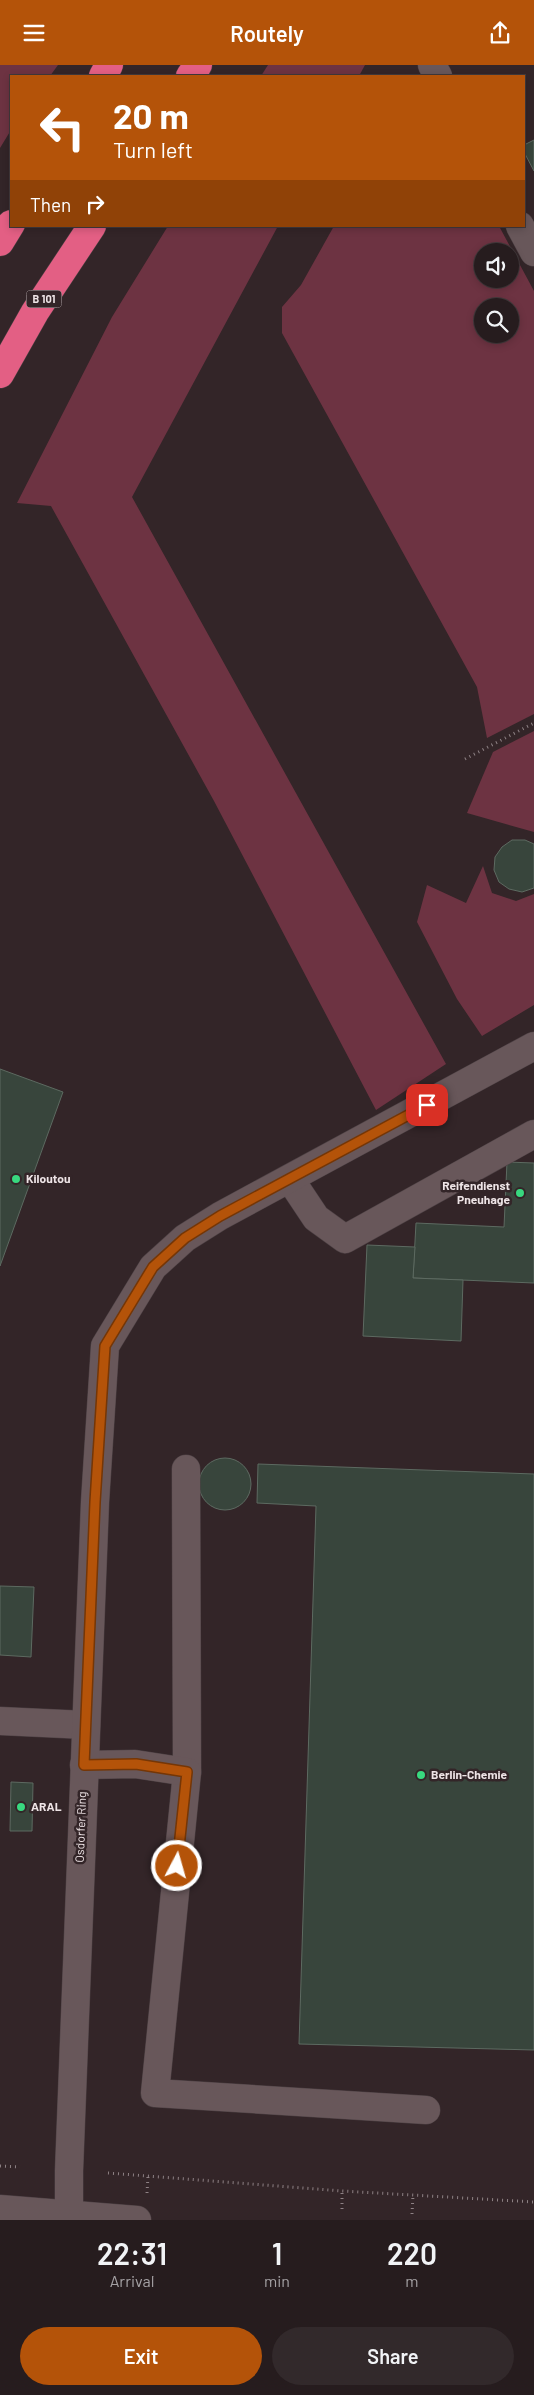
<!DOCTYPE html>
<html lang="en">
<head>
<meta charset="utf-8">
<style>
  :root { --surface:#261c1e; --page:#32292b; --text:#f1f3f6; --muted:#a4a1a4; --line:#423a3c; --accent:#b45309 }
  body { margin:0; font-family:Barlow,sans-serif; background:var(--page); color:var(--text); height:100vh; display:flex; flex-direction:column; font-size:19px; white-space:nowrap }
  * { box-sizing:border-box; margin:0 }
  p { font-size:16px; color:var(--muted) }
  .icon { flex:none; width:28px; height:28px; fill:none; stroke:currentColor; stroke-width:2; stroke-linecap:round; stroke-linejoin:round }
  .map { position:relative; height:2155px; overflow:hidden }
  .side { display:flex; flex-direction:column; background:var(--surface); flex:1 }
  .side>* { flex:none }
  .guide { position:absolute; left:10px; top:10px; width:515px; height:152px; border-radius:0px; box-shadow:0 2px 8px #0003,0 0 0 1px var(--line); background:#b45309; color:#fff; overflow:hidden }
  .fabs { position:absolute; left:474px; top:178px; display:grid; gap:10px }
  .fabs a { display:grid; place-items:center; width:45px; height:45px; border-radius:50%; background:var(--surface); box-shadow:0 2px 8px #0003,0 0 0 1px var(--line); font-size:25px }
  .pin { position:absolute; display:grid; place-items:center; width:42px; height:42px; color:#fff; margin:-21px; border-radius:10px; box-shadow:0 2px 8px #0006 }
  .me { position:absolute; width:55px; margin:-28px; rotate:6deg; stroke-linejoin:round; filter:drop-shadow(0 0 4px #0008) }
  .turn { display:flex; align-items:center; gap:18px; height:105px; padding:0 20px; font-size:22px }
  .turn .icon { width:65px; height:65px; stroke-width:2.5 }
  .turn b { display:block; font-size:35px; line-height:42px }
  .then { display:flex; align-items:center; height:48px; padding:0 20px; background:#0003; gap:10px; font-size:19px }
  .eta { display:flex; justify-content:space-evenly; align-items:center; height:85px; text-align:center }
  .eta b { font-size:30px; font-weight:600; line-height:35px }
  .button { display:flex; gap:10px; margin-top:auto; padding:10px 20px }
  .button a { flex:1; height:58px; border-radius:30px; background:var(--accent); color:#fff; font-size:20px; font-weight:600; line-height:58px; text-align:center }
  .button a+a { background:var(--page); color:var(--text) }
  header { display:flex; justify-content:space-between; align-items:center; height:65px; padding:0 20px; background:var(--accent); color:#fff; font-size:22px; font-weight:600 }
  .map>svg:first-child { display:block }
</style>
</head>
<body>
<header><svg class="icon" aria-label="menu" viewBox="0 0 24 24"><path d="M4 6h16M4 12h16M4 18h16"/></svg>Routely<svg class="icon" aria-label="share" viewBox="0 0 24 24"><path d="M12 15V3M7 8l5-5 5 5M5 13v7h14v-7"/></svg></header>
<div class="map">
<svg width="534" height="2155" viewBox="0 0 534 2155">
  <rect width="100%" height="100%" fill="#332528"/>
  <!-- green -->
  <g fill="#6d3342" fill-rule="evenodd">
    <polygon points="0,0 58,0 50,11 11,11 11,65 0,83"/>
    <polygon points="268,0 365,0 359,11 261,11"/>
    <polygon points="168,161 278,161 132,432 446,999 376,1045 214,736 51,441 17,438 112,252"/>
    <path d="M334,161h165l35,65v423l-47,24 -10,-51 -195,-354v-26l19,-22zM482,186h28v28h-28zM482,241h28v28h-28z"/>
    <polygon points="534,666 534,767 467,748 493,687"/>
    <polygon points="483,801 492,828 516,836 534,829 534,940 482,971 457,934 417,857 427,820 466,838"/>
  </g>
  <!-- building -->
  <g fill="#38453c" stroke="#5d6a61">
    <polygon points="534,75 534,106 524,87 524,80"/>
    <polygon points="512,775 525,775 534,779 534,823 522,827 509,824 499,817 494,805 495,792 502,782"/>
    <polygon points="0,1004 63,1027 0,1201"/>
    <polygon points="507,1097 534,1098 534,1218 413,1213 416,1158 504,1162"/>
    <polygon points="367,1180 415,1182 413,1213 463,1215 461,1276 363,1271"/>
    <circle cx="225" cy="1419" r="26"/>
    <polygon points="258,1399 534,1409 534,1985 299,1979 316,1441 257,1438"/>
    <polygon points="0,1521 34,1522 31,1592 0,1590"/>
    <polygon points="11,1717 33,1718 32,1766 10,1766"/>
  </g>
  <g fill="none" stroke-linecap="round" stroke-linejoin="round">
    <defs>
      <g id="minor">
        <polyline points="432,0 438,11"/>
        <polyline points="520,161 534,187"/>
        <polyline points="290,1114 316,1153 345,1174 534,1069"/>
        <polyline points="186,1404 187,1707 155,2028 426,2045"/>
        <polyline points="0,1656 86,1660"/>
        <polyline points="84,1700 135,1699 187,1707"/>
        <polyline points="0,2144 137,2155"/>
        <polyline points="69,2155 69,2106 95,1437 105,1281 153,1202 185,1173 220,1151 534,981"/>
      </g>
      <g id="highway">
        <polyline points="103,11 109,0"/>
        <polyline points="190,11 198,0"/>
        <polyline points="0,177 11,159"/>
        <polyline points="0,309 35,247 92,161"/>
      </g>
    </defs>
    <!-- minor casing -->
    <use href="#minor" stroke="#4d4144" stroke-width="29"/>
    <!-- highway casing -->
    <use href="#highway" stroke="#4d4144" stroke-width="29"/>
    <!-- path -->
    <g stroke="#8e8285" stroke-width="3" stroke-dasharray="1 4" stroke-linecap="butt">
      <polyline points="465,694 534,658"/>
      <polyline points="0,2101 20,2102"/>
      <polyline points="108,2108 342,2126 534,2137"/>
      <polyline points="147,2128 148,2111"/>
      <polyline points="342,2144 342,2126"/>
      <polyline points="412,2149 413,2130"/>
    </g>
    <!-- minor -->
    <use href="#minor" stroke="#68575a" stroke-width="28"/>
    <!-- highway -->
    <use href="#highway" stroke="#e35f84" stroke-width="28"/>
  </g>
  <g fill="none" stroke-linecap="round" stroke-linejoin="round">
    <defs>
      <polyline id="route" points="177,1801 187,1707 136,1699 84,1700 95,1437 105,1281 153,1202 185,1173 220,1151 427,1040"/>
    </defs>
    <!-- route casing -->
    <use href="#route" stroke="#753606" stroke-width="12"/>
    <!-- route -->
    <use href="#route" stroke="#b45309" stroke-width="9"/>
  </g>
  <!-- markers -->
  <g fill="#38d87f" stroke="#332528" stroke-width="2">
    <circle cx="16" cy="1114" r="5"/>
    <circle cx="520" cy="1128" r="5"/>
    <circle cx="421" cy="1710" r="5"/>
    <circle cx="21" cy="1742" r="5"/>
  </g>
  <g text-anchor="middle" stroke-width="5" stroke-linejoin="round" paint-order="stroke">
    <!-- shield labels -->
    <rect fill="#332528" stroke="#b6abad" stroke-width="1" x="26.5" y="225.5" width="35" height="17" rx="4"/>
    <g font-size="11" font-weight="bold" fill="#eee4e6">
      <text x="44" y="238">B 101</text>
    </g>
    <!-- poi labels -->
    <g font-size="12" font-weight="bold" fill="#eee4e6" stroke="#332528" text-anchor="start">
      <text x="26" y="1118">Kiloutou</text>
      <text x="510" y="1125" text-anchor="end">Reifendienst<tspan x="510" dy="14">Pneuhage</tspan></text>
      <text x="431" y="1714">Berlin-Chemie</text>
      <text x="31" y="1746">ARAL</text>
    </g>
    <!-- street labels -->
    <g font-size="12" fill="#eee4e6" stroke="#332528">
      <text transform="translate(81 1762) rotate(-88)" y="4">Osdorfer Ring</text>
    </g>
  </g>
</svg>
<div class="fabs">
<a><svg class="icon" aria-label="sound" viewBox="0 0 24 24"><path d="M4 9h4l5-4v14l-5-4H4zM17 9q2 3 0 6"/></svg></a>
<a><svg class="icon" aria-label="search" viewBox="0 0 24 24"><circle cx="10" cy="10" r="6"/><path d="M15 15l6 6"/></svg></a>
</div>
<div class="pin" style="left:427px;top:1040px;background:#d93025"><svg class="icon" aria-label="arrive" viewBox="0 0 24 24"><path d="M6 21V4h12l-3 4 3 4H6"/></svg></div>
<svg class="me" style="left:177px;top:1801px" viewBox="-20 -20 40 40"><circle r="17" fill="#b45309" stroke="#fff" stroke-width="3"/><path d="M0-11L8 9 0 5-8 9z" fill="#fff"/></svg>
<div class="guide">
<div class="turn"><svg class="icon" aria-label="left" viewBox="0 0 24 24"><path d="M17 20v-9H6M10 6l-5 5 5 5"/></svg><div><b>20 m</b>Turn left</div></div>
<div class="then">Then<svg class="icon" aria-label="right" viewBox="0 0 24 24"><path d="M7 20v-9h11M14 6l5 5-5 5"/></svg></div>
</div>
</div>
<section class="side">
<div class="eta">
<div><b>22:31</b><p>Arrival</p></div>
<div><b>1</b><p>min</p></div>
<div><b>220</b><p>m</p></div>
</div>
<div class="button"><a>Exit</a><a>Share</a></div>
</section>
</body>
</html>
